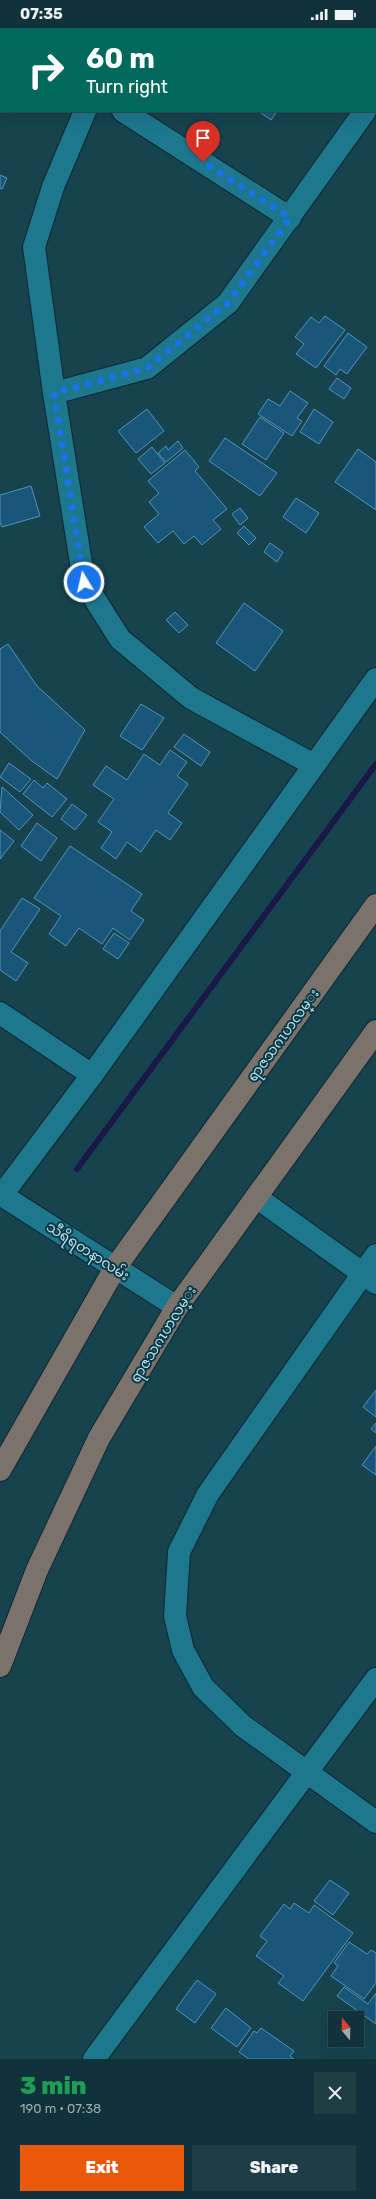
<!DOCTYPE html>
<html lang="en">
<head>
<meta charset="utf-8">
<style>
  :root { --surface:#10323a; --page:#1e3e45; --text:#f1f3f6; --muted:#9caaaf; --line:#304d54; --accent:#ea580c }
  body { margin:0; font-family:Rubik,"Noto Sans Myanmar",sans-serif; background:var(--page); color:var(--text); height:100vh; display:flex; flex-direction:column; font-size:15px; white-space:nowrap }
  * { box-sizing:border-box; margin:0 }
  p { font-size:13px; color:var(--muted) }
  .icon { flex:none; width:22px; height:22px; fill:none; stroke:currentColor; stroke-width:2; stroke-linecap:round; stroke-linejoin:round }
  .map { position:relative; height:2031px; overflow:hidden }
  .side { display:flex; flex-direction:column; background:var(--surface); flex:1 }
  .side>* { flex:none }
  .guide { position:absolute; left:0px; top:0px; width:376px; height:84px; box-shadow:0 4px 16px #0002,0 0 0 1px var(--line); background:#00695c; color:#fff; overflow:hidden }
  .needle { width:26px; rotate:341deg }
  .buttons { position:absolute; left:328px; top:1983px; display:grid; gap:8px }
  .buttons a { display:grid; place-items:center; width:36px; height:36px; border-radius:0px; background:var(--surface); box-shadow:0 4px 16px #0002,0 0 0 1px var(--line); font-size:20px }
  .pin { position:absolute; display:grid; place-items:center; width:34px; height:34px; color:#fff; margin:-41px -17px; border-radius:50% 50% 50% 0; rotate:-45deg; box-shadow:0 0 4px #0007 }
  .pin .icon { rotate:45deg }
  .me { position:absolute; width:44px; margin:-22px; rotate:351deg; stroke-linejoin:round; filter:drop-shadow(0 0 3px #0008) }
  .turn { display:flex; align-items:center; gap:14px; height:84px; padding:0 20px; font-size:18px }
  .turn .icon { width:52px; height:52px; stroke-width:2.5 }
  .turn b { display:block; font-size:28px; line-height:34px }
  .round { display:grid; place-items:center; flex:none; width:42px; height:42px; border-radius:0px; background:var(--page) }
  .overview { display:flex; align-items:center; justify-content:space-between; height:68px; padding:0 20px }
  h1 { font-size:24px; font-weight:800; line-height:30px; color:#1e9e55 }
  .cta { display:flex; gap:8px; margin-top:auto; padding:8px 20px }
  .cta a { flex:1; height:46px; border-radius:0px; background:var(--accent); color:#fff; font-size:16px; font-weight:800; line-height:46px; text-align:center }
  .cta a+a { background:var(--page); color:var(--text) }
  .status { display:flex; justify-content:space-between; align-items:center; height:28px; padding:0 20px; background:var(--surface); direction:ltr }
  .status svg { height:11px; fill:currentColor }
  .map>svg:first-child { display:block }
</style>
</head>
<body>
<div class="status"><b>07:35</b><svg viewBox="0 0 49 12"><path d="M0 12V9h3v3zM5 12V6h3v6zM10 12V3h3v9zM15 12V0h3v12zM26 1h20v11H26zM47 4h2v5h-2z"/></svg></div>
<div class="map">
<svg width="376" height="2031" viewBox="0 0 376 2031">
  <rect width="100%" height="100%" fill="#16434e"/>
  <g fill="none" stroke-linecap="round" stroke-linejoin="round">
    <!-- stream -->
    <polyline stroke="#191847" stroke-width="6" points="77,1141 376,736"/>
  </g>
  <!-- building -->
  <g fill="#19577a" stroke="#5592b9">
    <polygon points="258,83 277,83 271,92"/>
    <polygon points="0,147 7,150 2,161 0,160"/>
    <polygon points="325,288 345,302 316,340 296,326 304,316 295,309 311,289 319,295"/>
    <polygon points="348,305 367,319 347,346 340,341 336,347 324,338"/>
    <polygon points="337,350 351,360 344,371 329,361"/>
    <polygon points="290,363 308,375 297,390 302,393 292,408 258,386 268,371 280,378"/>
    <polygon points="147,381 164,403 136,425 118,403"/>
    <polygon points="314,381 333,394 319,416 300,404"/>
    <polygon points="260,389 284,405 266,432 242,416"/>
    <polygon points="225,410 277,445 260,468 209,433"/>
    <polygon points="178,413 183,420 166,434 158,425 166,418 168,422"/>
    <polygon points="152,419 165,435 151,446 138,431"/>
    <polygon points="358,421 376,434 376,482 335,454"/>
    <polygon points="185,422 199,439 195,443 227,481 213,492 221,501 202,517 194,508 184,516 173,503 158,515 144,499 159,486 149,474 159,465 148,453"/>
    <polygon points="31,458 40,488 2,499 0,494 0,467"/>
    <polygon points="296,470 319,485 306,505 283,489"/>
    <polygon points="240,480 248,490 240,497 232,486"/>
    <polygon points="244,498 256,510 249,517 237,505"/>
    <polygon points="270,515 283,524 277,534 264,524"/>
    <polygon points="244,575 283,603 255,643 216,615"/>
    <polygon points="175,584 188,597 179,605 166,592"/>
    <polygon points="8,616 37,658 85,702 57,751 32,733 0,704 0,621"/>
    <polygon points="141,676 164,690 142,722 120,708"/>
    <polygon points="184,706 210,724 201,738 174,719"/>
    <polygon points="170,722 187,734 177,748 188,756 168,785 182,795 170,812 156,802 141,824 127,814 116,831 101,820 112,804 98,794 114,771 93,757 106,738 127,752 144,726 160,737"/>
    <polygon points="9,735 31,751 20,764 0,749"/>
    <polygon points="34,752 43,760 47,755 67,771 52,789 23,766"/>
    <polygon points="2,759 33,787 19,802 0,784"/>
    <polygon points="72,776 87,787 75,802 61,791"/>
    <polygon points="37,795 57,810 41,833 21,818"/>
    <polygon points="0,802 14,813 0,831"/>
    <polygon points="70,818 142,866 131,883 144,892 130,912 113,900 102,916 79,900 66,918 49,906 61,888 34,870"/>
    <polygon points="22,870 40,881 11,924 28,935 16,953 0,942 0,903"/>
    <polygon points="114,905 129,915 118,931 103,921"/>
    <polygon points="376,1362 376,1389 363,1379"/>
    <polygon points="376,1395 376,1405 371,1401"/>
    <polygon points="376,1418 376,1447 362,1437"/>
    <polygon points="330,1852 349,1865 333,1887 314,1873"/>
    <polygon points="294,1875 309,1885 314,1877 353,1905 303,1973 278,1955 284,1948 256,1928 267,1913 260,1908 284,1876 290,1881"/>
    <polygon points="349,1914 367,1926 371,1922 376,1925 376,1955 364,1971 331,1948 338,1938 334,1935"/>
    <polygon points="197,1952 216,1966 195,1995 176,1981"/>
    <polygon points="344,1959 368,1976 376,1965 376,1996 337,1968"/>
    <polygon points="226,1980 251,2000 237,2019 211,2000"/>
    <polygon points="261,2000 294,2023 290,2028 294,2031 249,2031 239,2024 254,2003 257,2005"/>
  </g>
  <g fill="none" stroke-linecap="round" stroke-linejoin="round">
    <defs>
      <g id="street">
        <polyline points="6,0 7,1"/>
        <polyline points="375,69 376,68"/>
        <polyline points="85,83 53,159 34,219 54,365 84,554 120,611 191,670 314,737"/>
        <polyline points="123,83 290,190"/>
        <polyline points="54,365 147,340 228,275 365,83"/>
        <polyline points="0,985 92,1047"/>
        <polyline points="2,1167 92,1047 376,651"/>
        <polyline points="256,1169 376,1255"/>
        <polyline points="376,1227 208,1466 179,1524 175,1588 183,1622 203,1659 243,1698 376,1794"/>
        <polyline points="94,2031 376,1651"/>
      </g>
      <polyline id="secondary" points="0,1166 177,1279"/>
      <g id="primary">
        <polyline points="0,1442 115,1240 376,877"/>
        <polyline points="0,1638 37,1542 99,1410 177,1279 376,1003"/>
      </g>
    </defs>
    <!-- street casing -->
    <use href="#street" stroke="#0d272e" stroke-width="24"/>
    <!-- secondary casing -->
    <use href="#secondary" stroke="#0d272e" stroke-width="24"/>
    <!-- primary casing -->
    <use href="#primary" stroke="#0d272e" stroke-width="24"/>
    <!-- street -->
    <use href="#street" stroke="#1d778d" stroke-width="22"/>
    <!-- secondary -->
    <use href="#secondary" stroke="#1d778d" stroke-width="22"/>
    <!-- primary -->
    <use href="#primary" stroke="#7c726c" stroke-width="22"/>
  </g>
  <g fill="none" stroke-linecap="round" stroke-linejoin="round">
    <!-- route -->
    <polyline stroke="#1a73e8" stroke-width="7" stroke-dasharray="0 12.6" points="84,554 54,365 147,340 228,275 290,190 203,134"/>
  </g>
  <g text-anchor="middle" stroke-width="4" stroke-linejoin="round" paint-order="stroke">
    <!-- street labels -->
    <g font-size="14" fill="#bce2ee" stroke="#083844">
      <text transform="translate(283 1007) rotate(-54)" y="5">ရာဇသဂၤဟလမ္း</text>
      <text transform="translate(88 1223) rotate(33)" y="5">သီရိရတနာလမ်း</text>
      <text transform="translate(163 1306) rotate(-58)" y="5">ရာဇသဂၤဟလမ္း</text>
    </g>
  </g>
</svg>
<div class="buttons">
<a><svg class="needle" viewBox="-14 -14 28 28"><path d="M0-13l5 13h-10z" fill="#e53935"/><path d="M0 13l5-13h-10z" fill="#9caaaf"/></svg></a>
</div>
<div class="pin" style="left:203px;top:134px;background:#d93025"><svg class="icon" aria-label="arrive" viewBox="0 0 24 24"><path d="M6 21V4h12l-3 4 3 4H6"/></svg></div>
<svg class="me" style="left:84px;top:554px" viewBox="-20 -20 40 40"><circle r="17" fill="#1a73e8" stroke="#fff" stroke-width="3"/><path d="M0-11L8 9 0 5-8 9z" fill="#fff"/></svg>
<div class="guide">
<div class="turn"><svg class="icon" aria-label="right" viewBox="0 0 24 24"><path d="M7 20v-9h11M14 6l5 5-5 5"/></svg><div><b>60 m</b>Turn right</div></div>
</div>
</div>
<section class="side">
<div class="overview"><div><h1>3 min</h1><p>190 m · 07:38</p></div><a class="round"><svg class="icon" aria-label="close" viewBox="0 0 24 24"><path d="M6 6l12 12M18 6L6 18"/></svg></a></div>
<div class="cta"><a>Exit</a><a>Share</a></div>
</section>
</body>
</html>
